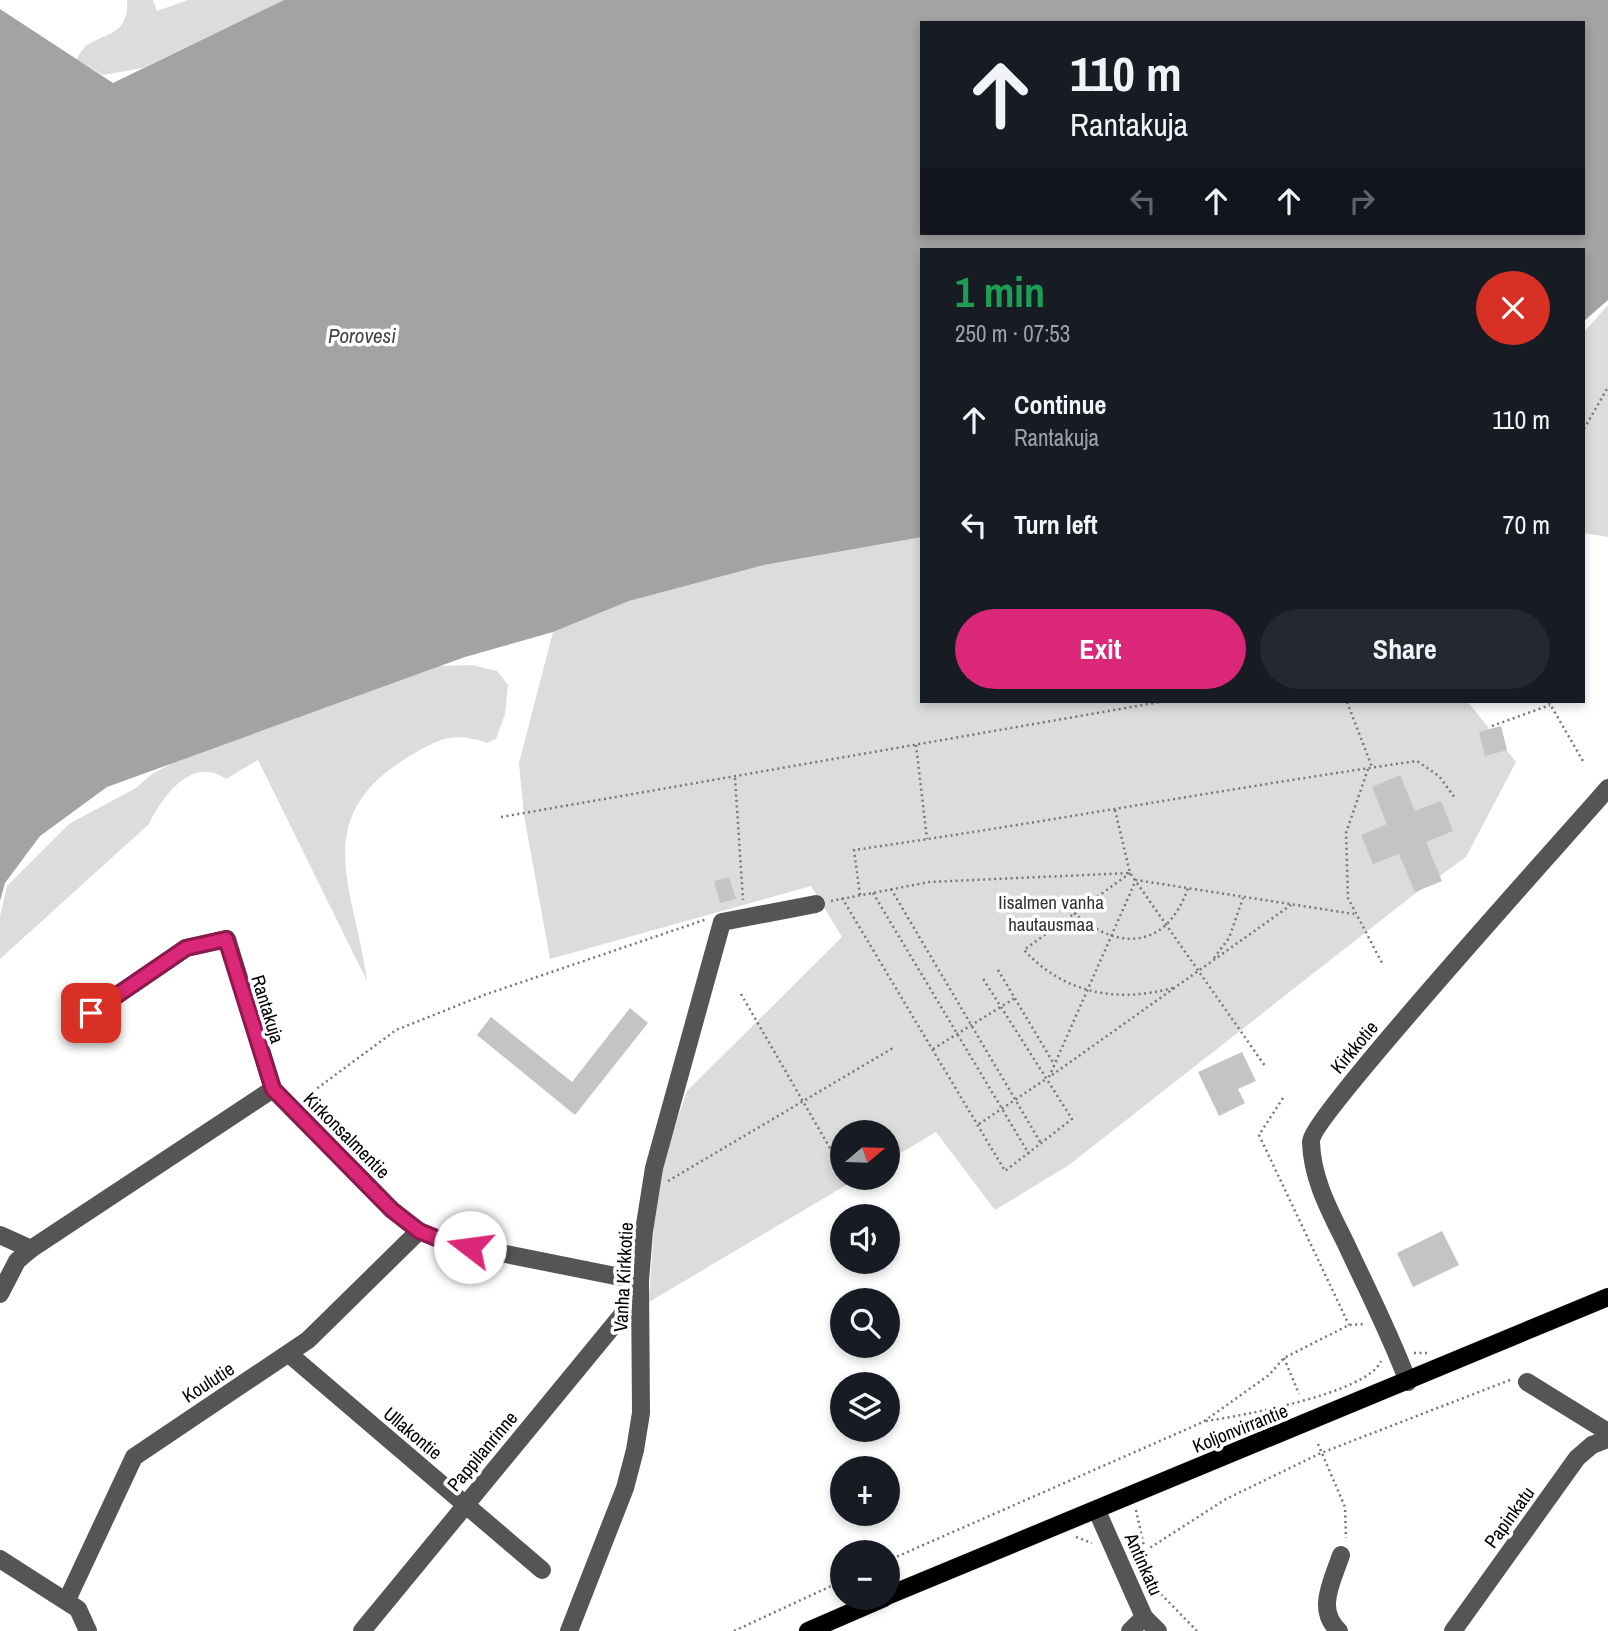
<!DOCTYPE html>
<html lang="en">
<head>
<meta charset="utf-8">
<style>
  :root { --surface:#171b24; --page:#242831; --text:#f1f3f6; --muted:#9ea1a6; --accent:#db2777 }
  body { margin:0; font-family:"Archivo Narrow",sans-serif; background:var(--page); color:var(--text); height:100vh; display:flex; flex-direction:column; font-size:26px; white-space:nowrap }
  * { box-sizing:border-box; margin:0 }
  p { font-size:23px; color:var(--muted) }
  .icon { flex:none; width:38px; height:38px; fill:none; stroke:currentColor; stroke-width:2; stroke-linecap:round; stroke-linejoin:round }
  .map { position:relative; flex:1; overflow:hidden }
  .panel { position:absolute; left:920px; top:248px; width:665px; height:455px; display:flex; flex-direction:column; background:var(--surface); border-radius:0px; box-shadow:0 4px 10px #0003 }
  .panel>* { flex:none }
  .banner { position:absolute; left:920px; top:21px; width:665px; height:214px; border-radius:0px; box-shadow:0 4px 10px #0003; background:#171b24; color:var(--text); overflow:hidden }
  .needle { width:46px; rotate:71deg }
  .tools { position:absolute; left:830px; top:1120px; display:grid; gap:14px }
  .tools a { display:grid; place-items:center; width:70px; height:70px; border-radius:50%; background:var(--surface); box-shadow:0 4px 10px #0003; font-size:35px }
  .pin { position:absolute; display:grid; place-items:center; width:60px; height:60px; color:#fff; margin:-30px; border-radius:14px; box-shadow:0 4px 10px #0006 }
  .me { position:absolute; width:77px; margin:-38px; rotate:285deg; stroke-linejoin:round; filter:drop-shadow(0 0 5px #0008) }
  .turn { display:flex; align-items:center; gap:24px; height:147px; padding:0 35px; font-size:32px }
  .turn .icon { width:91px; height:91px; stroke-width:2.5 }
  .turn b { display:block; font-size:49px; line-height:60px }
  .lanes { display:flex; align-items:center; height:66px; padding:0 35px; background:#0003; justify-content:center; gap:35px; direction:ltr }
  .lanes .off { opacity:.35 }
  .round { display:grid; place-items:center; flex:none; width:74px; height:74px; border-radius:37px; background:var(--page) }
  .head { display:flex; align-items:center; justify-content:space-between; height:119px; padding:0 35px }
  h1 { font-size:42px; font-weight:700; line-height:52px; color:#1e9e55 }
  .action { display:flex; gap:14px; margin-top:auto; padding:14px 35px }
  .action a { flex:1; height:80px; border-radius:42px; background:var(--accent); color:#fff; font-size:28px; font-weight:700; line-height:80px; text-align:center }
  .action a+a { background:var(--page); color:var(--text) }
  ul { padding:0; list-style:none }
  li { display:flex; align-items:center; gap:21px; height:105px; padding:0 35px }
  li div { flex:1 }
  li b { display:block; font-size:26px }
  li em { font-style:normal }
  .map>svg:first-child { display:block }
</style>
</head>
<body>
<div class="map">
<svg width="1608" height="1631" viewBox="0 0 1608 1631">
  <rect width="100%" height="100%" fill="#fff"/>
  <!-- green -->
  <g fill="#dcdcdc">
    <path d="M127,0h26l4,11 31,-11h96l-141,68 -40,7 -26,-15c11,-32 53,-14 50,-60z"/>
    <polygon points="1608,305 1608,537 1584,533 1584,332"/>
    <polygon points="922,537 922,702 1468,702 1516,762 1466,857 1412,896 1069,1165 995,1210 936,1132 887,1161 887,1132 842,1132 842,1178 858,1178 649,1302 657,1179 687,1091 842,937 811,886 550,959 524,815 519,763 553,632 629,601 764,565"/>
    <path d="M472,665l25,6 11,14 -3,29 -9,25 -9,4c-33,-12 -49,-4 -79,14 -101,62 -53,131 -41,224l-109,-221 -32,19c-34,-24 -64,18 -77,45l-149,135v-43l7,-30 62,-62 67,-36 16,-14 24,-13 264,-95z"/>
  </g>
  <!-- water -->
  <path fill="#a3a3a3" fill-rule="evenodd" d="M284,0h1324v300l-24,21v-71h-662v287l-158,28 -135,36 -76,31 -88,25 -358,130 -67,49 -35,47 -5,18v-892l113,74zM922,23h662v210h-662z"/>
  <!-- building -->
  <g fill="#c4c4c4">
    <polygon points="1501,726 1507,750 1485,756 1479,732"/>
    <polygon points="1400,775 1415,811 1441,801 1453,831 1426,842 1442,881 1415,892 1399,854 1373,864 1361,835 1387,824 1372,787"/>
    <polygon points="729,877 736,899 720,903 714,881"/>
    <polygon points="630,1008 648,1023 575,1115 477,1035 491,1017 572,1082"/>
    <polygon points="1242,1052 1256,1081 1238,1089 1245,1103 1219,1116 1198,1072"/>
    <polygon points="1442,1231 1459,1265 1413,1287 1397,1253"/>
  </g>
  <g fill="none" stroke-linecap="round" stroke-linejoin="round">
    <defs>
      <g id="major">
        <polyline points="887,1596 1608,1297"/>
        <polyline points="808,1631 884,1598"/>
      </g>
    </defs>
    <!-- major casing -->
    <use href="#major" stroke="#dbdbdb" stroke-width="19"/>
    <!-- path -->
    <g stroke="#777" stroke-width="2.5" stroke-dasharray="2 3.5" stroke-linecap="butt">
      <polyline points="1584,429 1608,387"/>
      <polyline points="1347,702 1372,767"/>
      <polyline points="1549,702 1584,763"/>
      <polyline points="1492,726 1550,705"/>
      <polyline points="916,745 927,839"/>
      <polyline points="1368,769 1346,833 1348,898 1382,963"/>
      <polyline points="735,778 743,900"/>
      <polyline points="1115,810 1130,873 1265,1066"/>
      <polyline points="501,817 1160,702"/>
      <path d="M1130,873l-106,77c41,44 92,53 149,38"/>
      <polyline points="891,889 1042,1145"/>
      <polyline points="873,893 1029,1154"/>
      <path d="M860,895l-6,-45c188,-27 375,-62 563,-89l22,15 16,22"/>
      <polyline points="842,898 1005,1171 1072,1119 982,977"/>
      <polyline points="831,901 929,882 1130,873"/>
      <path d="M1074,913c45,39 93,36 114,-25"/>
      <polyline points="1214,958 1229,938 1243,898"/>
      <polyline points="998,970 1054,1064"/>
      <polyline points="741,994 842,1169"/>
      <polyline points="933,1049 1015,998"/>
      <polyline points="1052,1075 1291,905"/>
      <polyline points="1049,1077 1136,880 1354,914"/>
      <polyline points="304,1098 396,1030 484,995 707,919"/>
      <polyline points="1283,1098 1259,1135 1349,1325"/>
      <polyline points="979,1124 1046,1079"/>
      <polyline points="847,1178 848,1180"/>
      <polyline points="668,1181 893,1048"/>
      <polyline points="1414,1353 1428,1353"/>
      <polyline points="1284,1358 1299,1394"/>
      <path d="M1206,1421c35,-5 162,-28 175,-60"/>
      <polyline points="1318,1444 1345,1507 1346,1538"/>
      <polyline points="1136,1510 1145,1551"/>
      <polyline points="1076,1537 1092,1543"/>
      <polyline points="887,1561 1203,1422 1269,1375 1284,1358 1349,1325 1365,1324"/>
      <polyline points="734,1631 842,1581"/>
      <polyline points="1197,1631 1157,1590 1145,1551 1226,1499 1321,1453 1510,1380"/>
    </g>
    <!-- minor -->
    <g stroke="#555" stroke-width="18">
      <polyline points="91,1013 186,948 227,939 273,1089"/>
      <polyline points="0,1235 31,1249"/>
      <polyline points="0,1294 17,1261 31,1249 273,1089 392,1210 419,1231 446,1242 640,1281"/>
      <polyline points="289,1354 542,1570"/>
      <path d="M1408,1382c-17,-46 -40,-91 -61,-136 -16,-33 -35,-66 -36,-104 -1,-24 262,-313 297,-354"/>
      <polyline points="1527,1382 1608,1432"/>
      <polyline points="1097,1511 1144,1617 1158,1631"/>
      <polyline points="0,1559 78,1609 88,1631"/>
      <polyline points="67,1600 134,1457 308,1340 419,1231"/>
      <polyline points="362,1631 622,1315 640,1305"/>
      <polyline points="569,1631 625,1488 635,1450 641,1413 640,1281 644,1231 654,1168 722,922 816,904"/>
      <polyline points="1130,1631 1144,1617"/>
      <path d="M1339,1631c-24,-21 -6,-51 2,-76"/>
      <polyline points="1453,1631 1577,1458 1592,1445 1608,1439"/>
    </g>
    <!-- major -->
    <use href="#major" stroke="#000" stroke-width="18"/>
  </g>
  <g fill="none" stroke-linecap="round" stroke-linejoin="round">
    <defs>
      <polyline id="route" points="91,1013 186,948 226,939 273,1089 392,1210 419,1231 446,1242 470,1247"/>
    </defs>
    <!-- route casing -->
    <use href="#route" stroke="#8e194d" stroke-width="18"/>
    <!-- route -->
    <use href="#route" stroke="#db2777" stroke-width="12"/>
  </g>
  <g text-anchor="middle" stroke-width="7" stroke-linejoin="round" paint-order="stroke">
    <!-- park labels -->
    <g font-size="19" fill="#333" stroke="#fff">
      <text x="1051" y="909">Iisalmen vanha<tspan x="1051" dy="22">hautausmaa</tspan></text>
    </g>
    <!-- street labels -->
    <g font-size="19" fill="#000" stroke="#fff">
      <text transform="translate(268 1009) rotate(73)" y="7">Rantakuja</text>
      <text transform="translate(1354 1047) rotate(-50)" y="7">Kirkkotie</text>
      <text transform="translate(347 1135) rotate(45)" y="7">Kirkonsalmentie</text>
      <text transform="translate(623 1277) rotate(-87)" y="7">Vanha Kirkkotie</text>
      <text transform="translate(208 1382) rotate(-33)" y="7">Koulutie</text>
      <text transform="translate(1240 1428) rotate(-22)" y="7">Koljonvirrantie</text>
      <text transform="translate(413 1433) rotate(40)" y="7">Ullakontie</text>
      <text transform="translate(482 1451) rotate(-50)" y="7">Pappilanrinne</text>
      <text transform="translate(1509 1517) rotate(-54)" y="7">Papinkatu</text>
      <text transform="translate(1144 1564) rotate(66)" y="7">Antinkatu</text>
    </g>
    <!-- water labels -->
    <g font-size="21" font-style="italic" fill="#444" stroke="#fff">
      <text x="362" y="343">Porovesi</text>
    </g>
  </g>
</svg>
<div class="tools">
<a><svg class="needle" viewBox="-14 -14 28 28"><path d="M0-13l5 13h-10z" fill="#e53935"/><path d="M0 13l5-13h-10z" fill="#9ea1a6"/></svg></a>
<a><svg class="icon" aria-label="sound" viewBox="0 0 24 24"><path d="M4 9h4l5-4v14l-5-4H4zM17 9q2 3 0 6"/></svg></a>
<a><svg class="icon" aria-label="search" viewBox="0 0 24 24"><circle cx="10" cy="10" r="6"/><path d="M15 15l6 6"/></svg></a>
<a><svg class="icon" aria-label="layers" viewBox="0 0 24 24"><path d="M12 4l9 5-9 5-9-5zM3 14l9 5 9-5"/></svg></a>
<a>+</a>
<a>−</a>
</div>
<div class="pin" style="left:91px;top:1013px;background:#d93025"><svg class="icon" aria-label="arrive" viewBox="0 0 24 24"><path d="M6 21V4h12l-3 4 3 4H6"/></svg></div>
<svg class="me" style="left:470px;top:1247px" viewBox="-20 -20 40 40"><circle r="19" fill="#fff"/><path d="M0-13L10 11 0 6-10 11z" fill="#db2777"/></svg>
<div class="banner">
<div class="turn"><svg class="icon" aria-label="ahead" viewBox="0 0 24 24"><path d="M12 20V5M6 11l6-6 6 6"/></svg><div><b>110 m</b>Rantakuja</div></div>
<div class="lanes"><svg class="icon off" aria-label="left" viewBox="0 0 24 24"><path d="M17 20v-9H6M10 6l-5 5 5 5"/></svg><svg class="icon" aria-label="ahead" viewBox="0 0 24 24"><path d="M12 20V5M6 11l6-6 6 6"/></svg><svg class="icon" aria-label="ahead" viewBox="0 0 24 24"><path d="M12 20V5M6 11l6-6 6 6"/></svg><svg class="icon off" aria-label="right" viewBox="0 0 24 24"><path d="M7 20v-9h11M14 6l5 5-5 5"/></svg></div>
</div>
<section class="panel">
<div class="head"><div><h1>1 min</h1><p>250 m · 07:53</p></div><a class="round" style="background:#d93025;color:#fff"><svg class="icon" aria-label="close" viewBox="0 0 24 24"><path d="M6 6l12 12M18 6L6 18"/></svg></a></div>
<ul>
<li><svg class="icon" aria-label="ahead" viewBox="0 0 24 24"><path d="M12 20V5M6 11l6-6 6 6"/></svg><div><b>Continue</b><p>Rantakuja</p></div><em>110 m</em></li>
<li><svg class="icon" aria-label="left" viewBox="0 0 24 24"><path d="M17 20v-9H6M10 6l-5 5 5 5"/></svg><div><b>Turn left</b></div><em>70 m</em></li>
</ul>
<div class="action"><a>Exit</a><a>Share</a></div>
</section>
</div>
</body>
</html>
